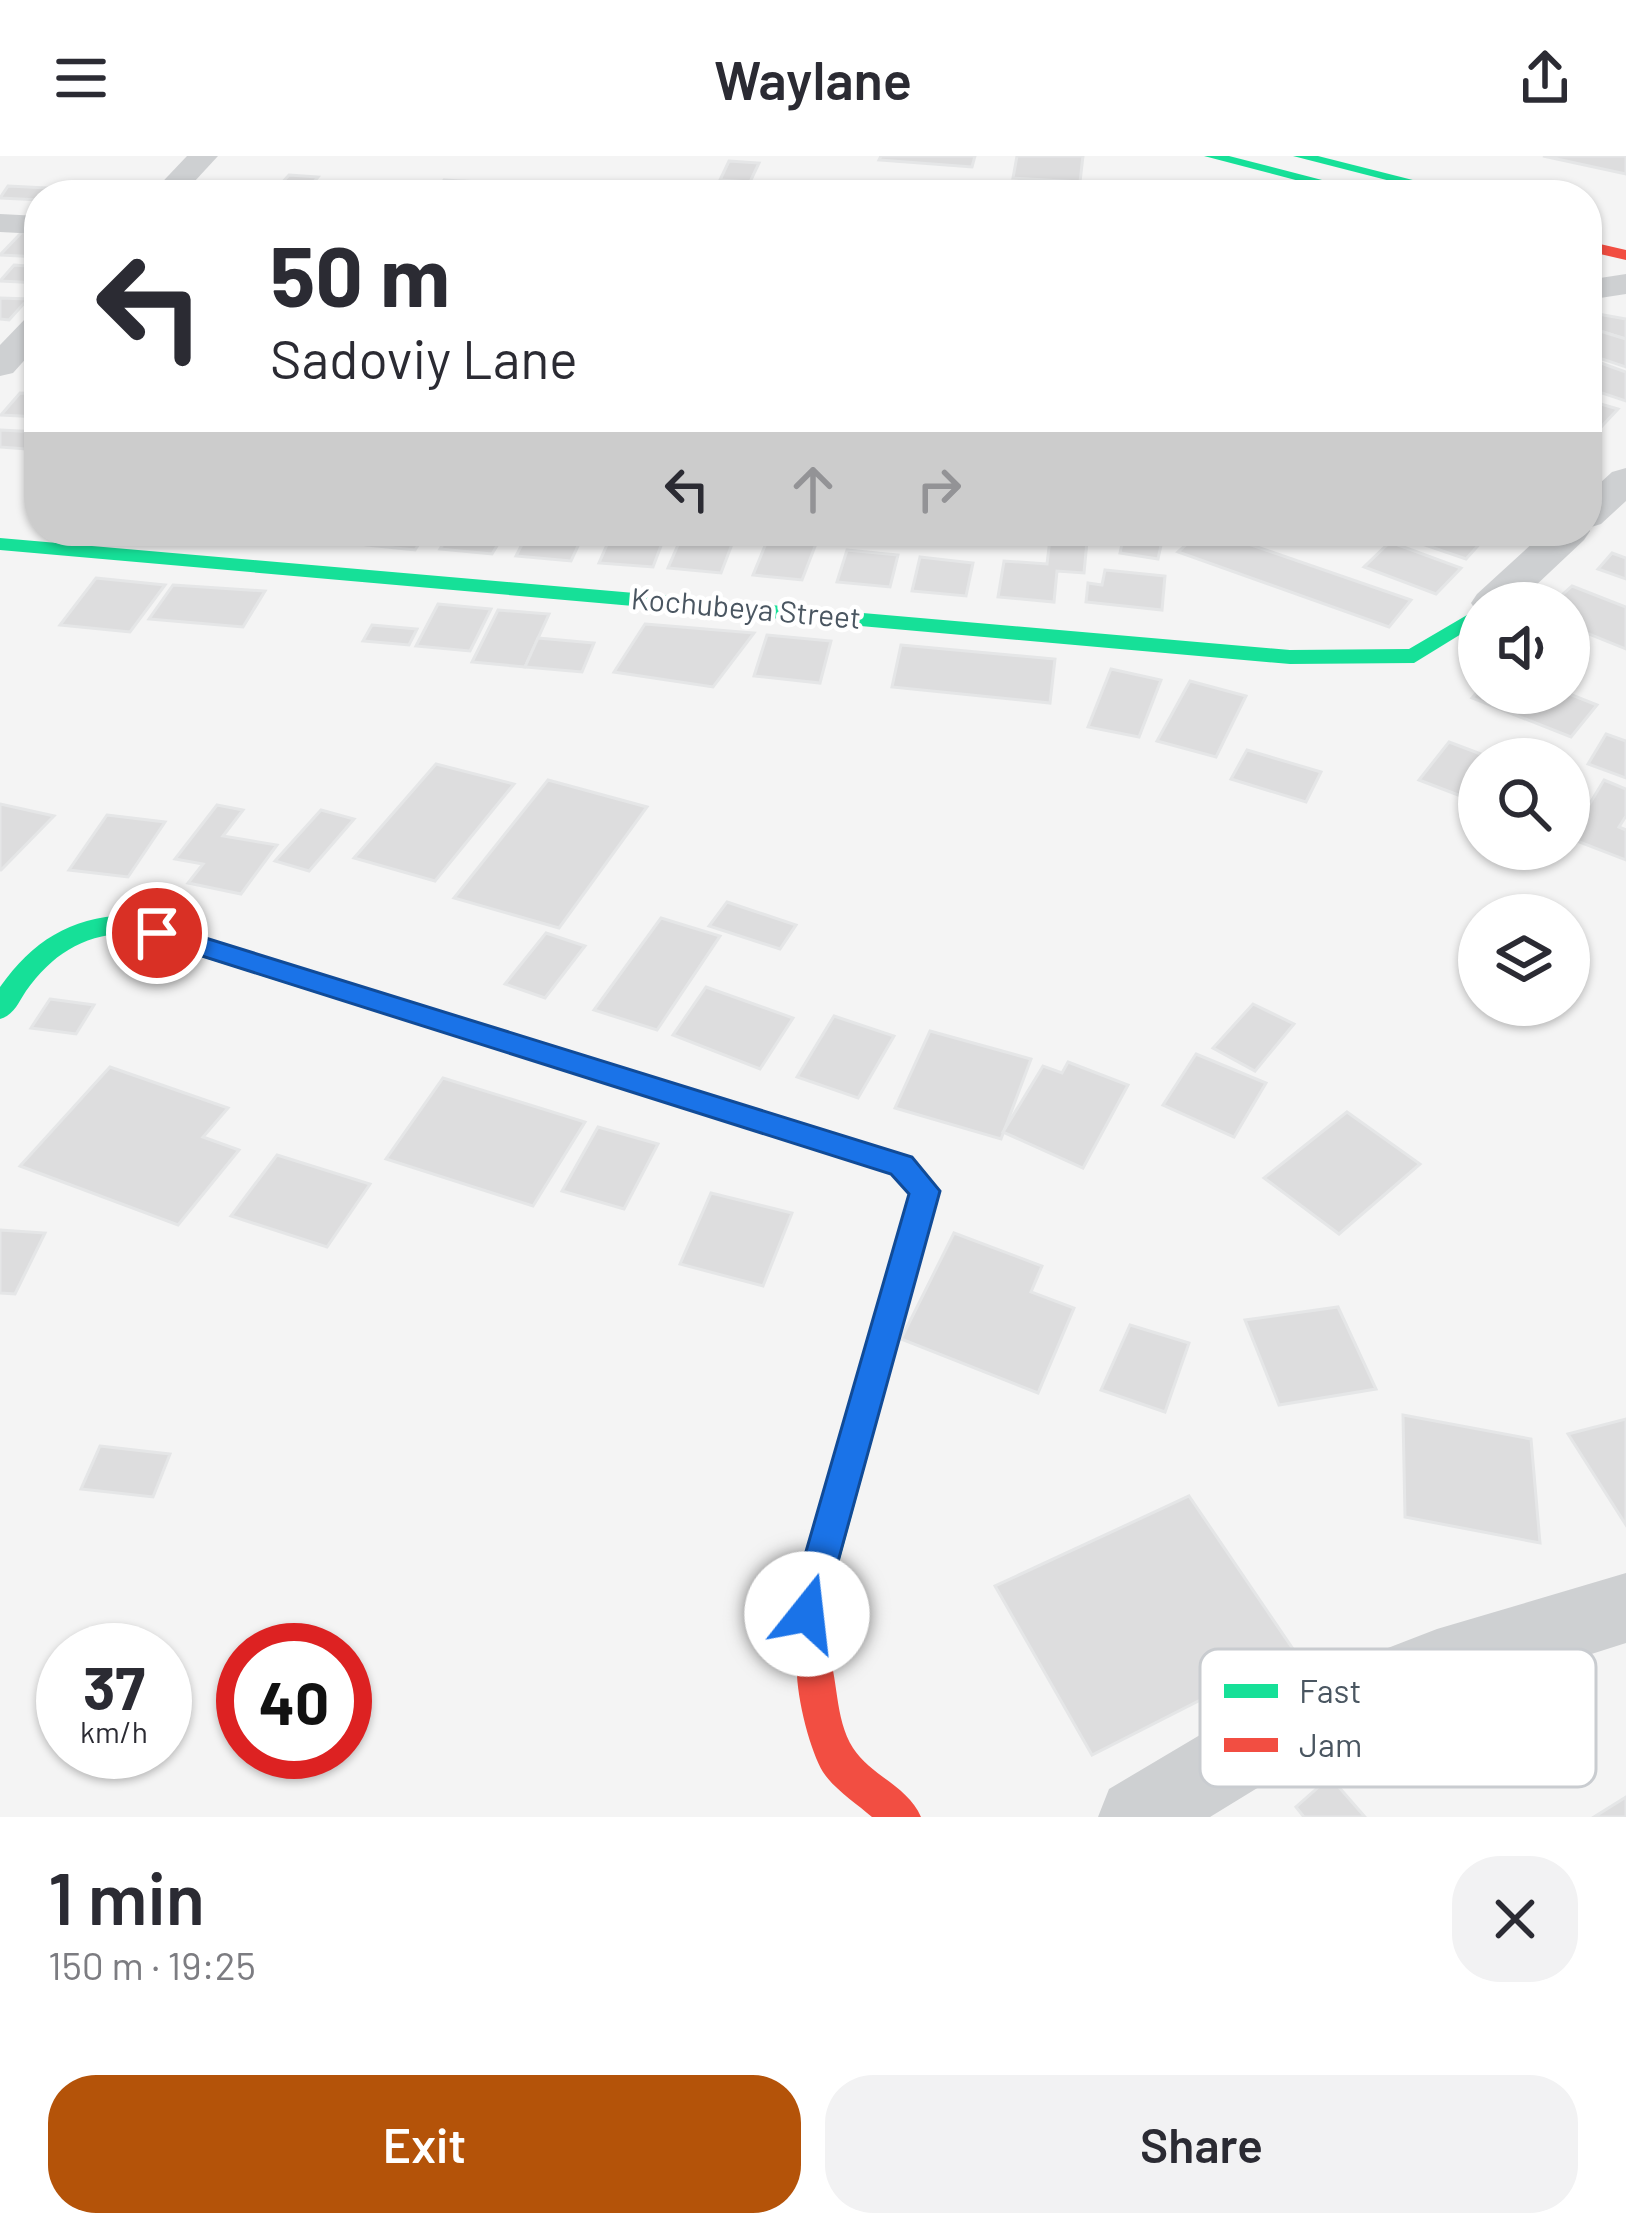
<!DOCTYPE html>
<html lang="en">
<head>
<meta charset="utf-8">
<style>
  :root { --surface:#fff; --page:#f2f2f3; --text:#2b2b33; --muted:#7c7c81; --accent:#b45309 }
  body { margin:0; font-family:Barlow,sans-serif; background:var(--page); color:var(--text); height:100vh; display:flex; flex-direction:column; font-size:45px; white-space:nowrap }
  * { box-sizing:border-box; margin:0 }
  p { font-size:39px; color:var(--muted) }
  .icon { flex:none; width:66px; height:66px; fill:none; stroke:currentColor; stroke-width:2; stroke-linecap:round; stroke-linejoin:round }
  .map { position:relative; height:1661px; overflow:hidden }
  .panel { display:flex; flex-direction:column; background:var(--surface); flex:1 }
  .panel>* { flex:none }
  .guide { position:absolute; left:24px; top:24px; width:1578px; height:366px; border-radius:48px; box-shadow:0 3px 9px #0004; background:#fff; color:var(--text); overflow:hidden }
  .buttons { position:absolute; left:1458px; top:426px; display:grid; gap:24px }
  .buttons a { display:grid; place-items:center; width:132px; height:132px; border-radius:50%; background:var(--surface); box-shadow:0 3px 9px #0004; font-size:60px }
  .speed { position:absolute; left:36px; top:1467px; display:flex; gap:24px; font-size:60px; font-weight:700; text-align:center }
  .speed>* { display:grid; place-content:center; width:156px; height:156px; border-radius:50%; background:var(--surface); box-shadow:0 3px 9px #0004; line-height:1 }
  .speed small { font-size:30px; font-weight:400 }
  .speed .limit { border:18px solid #d22; background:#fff; color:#111 }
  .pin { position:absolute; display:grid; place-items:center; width:102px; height:102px; color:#fff; margin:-51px; border:6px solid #fff; border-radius:50%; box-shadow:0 3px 12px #0007 }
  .me { position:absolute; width:132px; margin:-66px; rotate:16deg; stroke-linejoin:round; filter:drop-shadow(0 0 9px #0008) }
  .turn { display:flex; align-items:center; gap:42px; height:252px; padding:0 48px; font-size:54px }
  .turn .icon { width:156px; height:156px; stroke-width:2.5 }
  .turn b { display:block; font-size:84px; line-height:102px }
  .lanes { display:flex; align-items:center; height:114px; padding:0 48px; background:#0003; justify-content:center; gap:60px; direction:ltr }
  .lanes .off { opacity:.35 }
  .round { display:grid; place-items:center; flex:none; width:126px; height:126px; border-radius:48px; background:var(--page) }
  .head { display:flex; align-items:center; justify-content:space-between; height:204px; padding:0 48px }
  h1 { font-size:72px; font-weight:600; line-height:90px }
  .primary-button { display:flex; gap:24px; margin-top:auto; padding:24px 48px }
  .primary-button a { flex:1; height:138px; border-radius:48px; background:var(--accent); color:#fff; font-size:48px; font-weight:600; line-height:138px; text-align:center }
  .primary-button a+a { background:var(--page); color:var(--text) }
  header { display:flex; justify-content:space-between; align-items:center; height:156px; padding:0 48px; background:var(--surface); font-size:54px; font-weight:600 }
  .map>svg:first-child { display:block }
</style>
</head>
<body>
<header><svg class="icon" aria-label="menu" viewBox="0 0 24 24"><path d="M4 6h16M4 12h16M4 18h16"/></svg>Waylane<svg class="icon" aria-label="share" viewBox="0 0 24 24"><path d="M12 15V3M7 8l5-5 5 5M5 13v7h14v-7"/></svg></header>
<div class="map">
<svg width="1626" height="1661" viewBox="0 0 1626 1661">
  <rect width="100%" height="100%" fill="#f4f4f4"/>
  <!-- building -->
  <g fill="#ddddde" stroke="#e5e6e7" stroke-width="3">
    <polygon points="881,0 975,0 972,11 879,4"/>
    <polygon points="1017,0 1083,0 1080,26 1013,22"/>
    <polygon points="1543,0 1626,0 1626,18"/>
    <polygon points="729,5 759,7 750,26 720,24"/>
    <polygon points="289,19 318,21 303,39 271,39"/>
    <polygon points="444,24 500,27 492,39 433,39"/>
    <polygon points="356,27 400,30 393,39 346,39"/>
    <polygon points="8,30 68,33 62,39 39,39 39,44 0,42"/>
    <polygon points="72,30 141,33 136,39 62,39"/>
    <polygon points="22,76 39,76 39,101 0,99"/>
    <polygon points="14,109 39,111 39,127 0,125"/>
    <polygon points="0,142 28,143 9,164 0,163"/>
    <polygon points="1587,156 1626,163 1626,183 1587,171"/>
    <polygon points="1587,171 1626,183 1626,211 1587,198"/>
    <polygon points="1598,206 1626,216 1626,245 1587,232 1587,215"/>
    <polygon points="20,237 39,238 39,261 1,259"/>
    <polygon points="1587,244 1618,253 1601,271 1587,267"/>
    <polygon points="0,274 39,276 39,294 0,291"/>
    <polygon points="297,375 349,375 342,385 293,380"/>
    <polygon points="376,375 427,375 415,394 367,389"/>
    <polygon points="451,375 506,375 492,398 440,393"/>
    <polygon points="529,375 585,375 571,405 516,400"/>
    <polygon points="613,375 665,379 653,411 599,407"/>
    <polygon points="684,375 737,375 721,417 668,412"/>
    <polygon points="771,375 819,380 802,424 753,419"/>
    <polygon points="1051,375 1088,375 1084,417 1057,415 1054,446 998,441 1004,405 1047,408"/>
    <polygon points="1125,375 1164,375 1158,403 1120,397"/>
    <polygon points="1201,375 1211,375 1411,444 1389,471 1178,396"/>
    <polygon points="1408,375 1491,375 1466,403 1402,381"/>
    <polygon points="1390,386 1461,412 1436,438 1364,411"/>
    <polygon points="847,394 898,399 890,431 837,426"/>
    <polygon points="1612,397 1626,402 1626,423 1598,413"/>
    <polygon points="920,401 973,407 966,440 912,435"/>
    <polygon points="1105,414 1165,420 1162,454 1086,446 1088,427 1102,429"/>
    <polygon points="96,422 165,429 130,476 60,469"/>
    <polygon points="173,429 265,435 243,471 149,463"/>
    <polygon points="1572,430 1626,451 1626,493 1569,470 1569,447 1553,447"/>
    <polygon points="438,448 491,453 470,495 416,490"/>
    <polygon points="498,454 549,458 525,511 472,506"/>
    <polygon points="645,468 754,477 713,531 614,516"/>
    <polygon points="372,469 417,473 409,489 363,485"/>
    <polygon points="767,479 831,485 820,527 754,520"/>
    <polygon points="538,482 594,487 582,516 525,511"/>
    <polygon points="901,489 1055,503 1050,547 892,531"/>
    <polygon points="1111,513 1161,524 1139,581 1088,571"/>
    <polygon points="1190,525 1246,540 1216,601 1157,585"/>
    <polygon points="1479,534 1567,537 1597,549 1571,581 1472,542"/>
    <polygon points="1606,578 1626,585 1626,622 1588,608"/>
    <polygon points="1449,586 1494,603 1479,603 1479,647 1419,624"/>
    <polygon points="1247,594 1321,616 1306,646 1231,623"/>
    <polygon points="436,608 514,628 435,725 354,702"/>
    <polygon points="548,624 647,651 559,772 454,742"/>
    <polygon points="1604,624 1626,633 1626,660 1619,671 1626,674 1626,704 1569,682"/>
    <polygon points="0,648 54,660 1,714 0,714"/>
    <polygon points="217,649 243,654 223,680 277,689 241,738 188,727 203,708 175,703"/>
    <polygon points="321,654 354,663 309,715 275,705"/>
    <polygon points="107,659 165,666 128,721 69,714"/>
    <polygon points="727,746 796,769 780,793 709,770"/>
    <polygon points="661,762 720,780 657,874 594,854"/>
    <polygon points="546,777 585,790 545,842 505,828"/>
    <polygon points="706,831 793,862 760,913 673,879"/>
    <polygon points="50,843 94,849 76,878 31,872"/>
    <polygon points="1253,848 1294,868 1255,915 1213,892"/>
    <polygon points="834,860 894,880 858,942 797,921"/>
    <polygon points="930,875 1031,903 1001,983 895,952"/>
    <polygon points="1196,898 1266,927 1234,981 1163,949"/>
    <polygon points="1068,906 1128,929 1083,1012 1003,976 1043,910 1062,917"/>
    <polygon points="110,911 228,952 203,981 239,994 178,1069 20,1010"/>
    <polygon points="443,922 585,966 533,1050 386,1003"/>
    <polygon points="1347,956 1420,1008 1339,1078 1264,1022"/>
    <polygon points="598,971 658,988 624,1053 562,1035"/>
    <polygon points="277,999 370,1028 327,1091 231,1060"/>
    <polygon points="711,1037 792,1057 763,1130 680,1108"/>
    <polygon points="0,1074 45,1077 15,1138 0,1137"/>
    <polygon points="954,1077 1042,1110 1031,1136 1074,1152 1038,1237 901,1183"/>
    <polygon points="1338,1151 1376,1233 1279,1249 1245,1164"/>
    <polygon points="1130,1169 1189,1187 1165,1256 1101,1234"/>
    <polygon points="1403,1259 1531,1283 1540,1387 1405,1361"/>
    <polygon points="1626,1263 1626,1369 1568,1278"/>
    <polygon points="100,1290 170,1298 153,1341 81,1333"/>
    <polygon points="1189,1340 1295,1496 1092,1599 995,1430"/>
    <polygon points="1330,1621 1365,1661 1304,1661 1296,1651"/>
    <polygon points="1626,1641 1626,1661 1594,1661"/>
  </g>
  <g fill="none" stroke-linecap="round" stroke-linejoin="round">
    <!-- street -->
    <g fill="#ced0d2" fill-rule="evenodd">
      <polygon points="187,0 218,0 182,39 150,39"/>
      <polygon points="0,58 39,60 39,78 0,76"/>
      <polygon points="1626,118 1626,138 1587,144 1587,124"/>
      <polygon points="39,158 39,188 13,217 0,220 0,189 27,161"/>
      <polygon points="1626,312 1626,345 1601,368 1588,372 1590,375 1584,384 1517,447 1479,447 1477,456 1471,447 1477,438 1546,375 1587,375 1587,339 1612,316"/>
      <polygon points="1626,1417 1626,1487 1437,1547 1321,1593 1210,1661 1098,1661 1109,1633 1269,1538 1437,1473"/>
    </g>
    <!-- fast -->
    <g fill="#16e098" fill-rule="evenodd">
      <polygon points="1204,0 1229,0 1349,31 1341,36"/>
      <polygon points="1293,0 1318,0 1472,39 1445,39"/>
      <polygon points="0,382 1290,494 1409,493 1479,452 1479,467 1414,507 1290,508 0,394"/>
      <path d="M126,759l785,242 29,34 -115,423 7,44 -6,13 -13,5 -13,-5 -11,-57 120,-420 -18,-21 -766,-240c-44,3 -73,22 -99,58 -8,12 -12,24 -26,28v-32c33,-46 69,-69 126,-72z"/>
    </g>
    <!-- jam -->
    <g fill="#f24e42" fill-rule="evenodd">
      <polygon points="1587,85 1626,94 1626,104 1587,95"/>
      <path d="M813,1484l13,5c13,32 8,73 27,103 18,28 55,38 68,69h-49c-15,-13 -38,-28 -49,-45 -15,-25 -34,-100 -23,-127z"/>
    </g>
  </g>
  <!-- route -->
  <polygon fill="#1a73e8" stroke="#114b97" stroke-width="3" points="157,767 912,1001 940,1035 820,1471 807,1476 794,1471 788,1458 909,1038 891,1018 148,783 148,770"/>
  <g text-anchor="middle" stroke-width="9" stroke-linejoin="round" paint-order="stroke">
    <!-- far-street labels -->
    <g font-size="30" fill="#4a5661" stroke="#fff">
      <text transform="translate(746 453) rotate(5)" y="10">Kochubeya Street</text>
    </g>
  </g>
  <!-- legend -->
  <rect x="1200" y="1493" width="396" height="138" rx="18" fill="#fff" stroke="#c9ccd0" stroke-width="3"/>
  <rect x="1224" y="1528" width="54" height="14" fill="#16e098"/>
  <rect x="1224" y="1582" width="54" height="14" fill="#f24e42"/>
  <g font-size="33" fill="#4a5661">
    <text x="1299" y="1547">Fast</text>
    <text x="1299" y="1601">Jam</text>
  </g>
</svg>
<div class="buttons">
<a><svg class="icon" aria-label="sound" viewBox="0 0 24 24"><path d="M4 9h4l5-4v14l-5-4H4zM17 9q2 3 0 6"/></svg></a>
<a><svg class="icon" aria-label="search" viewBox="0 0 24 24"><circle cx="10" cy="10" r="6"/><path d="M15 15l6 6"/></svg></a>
<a><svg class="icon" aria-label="layers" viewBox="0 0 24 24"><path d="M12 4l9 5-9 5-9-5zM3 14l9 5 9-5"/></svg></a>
</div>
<div class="speed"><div>37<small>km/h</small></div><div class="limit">40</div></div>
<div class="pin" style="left:157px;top:777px;background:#d93025"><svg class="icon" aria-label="arrive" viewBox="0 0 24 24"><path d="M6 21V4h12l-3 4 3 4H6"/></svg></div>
<svg class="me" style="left:807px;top:1458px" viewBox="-20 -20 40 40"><circle r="19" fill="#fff"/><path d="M0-13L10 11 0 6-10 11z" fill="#1a73e8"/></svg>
<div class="guide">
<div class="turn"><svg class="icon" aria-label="left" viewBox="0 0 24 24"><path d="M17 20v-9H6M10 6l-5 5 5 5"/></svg><div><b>50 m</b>Sadoviy Lane</div></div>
<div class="lanes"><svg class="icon" aria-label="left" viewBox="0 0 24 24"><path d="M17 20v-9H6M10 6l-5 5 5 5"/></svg><svg class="icon off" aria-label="ahead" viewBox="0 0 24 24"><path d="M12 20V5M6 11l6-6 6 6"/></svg><svg class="icon off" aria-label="right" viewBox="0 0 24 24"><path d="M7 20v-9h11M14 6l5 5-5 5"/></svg></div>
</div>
</div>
<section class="panel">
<div class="head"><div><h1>1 min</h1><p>150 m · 19:25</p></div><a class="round"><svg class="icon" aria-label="close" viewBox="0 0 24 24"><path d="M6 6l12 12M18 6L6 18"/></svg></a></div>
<div class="primary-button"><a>Exit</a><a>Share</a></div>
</section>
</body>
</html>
